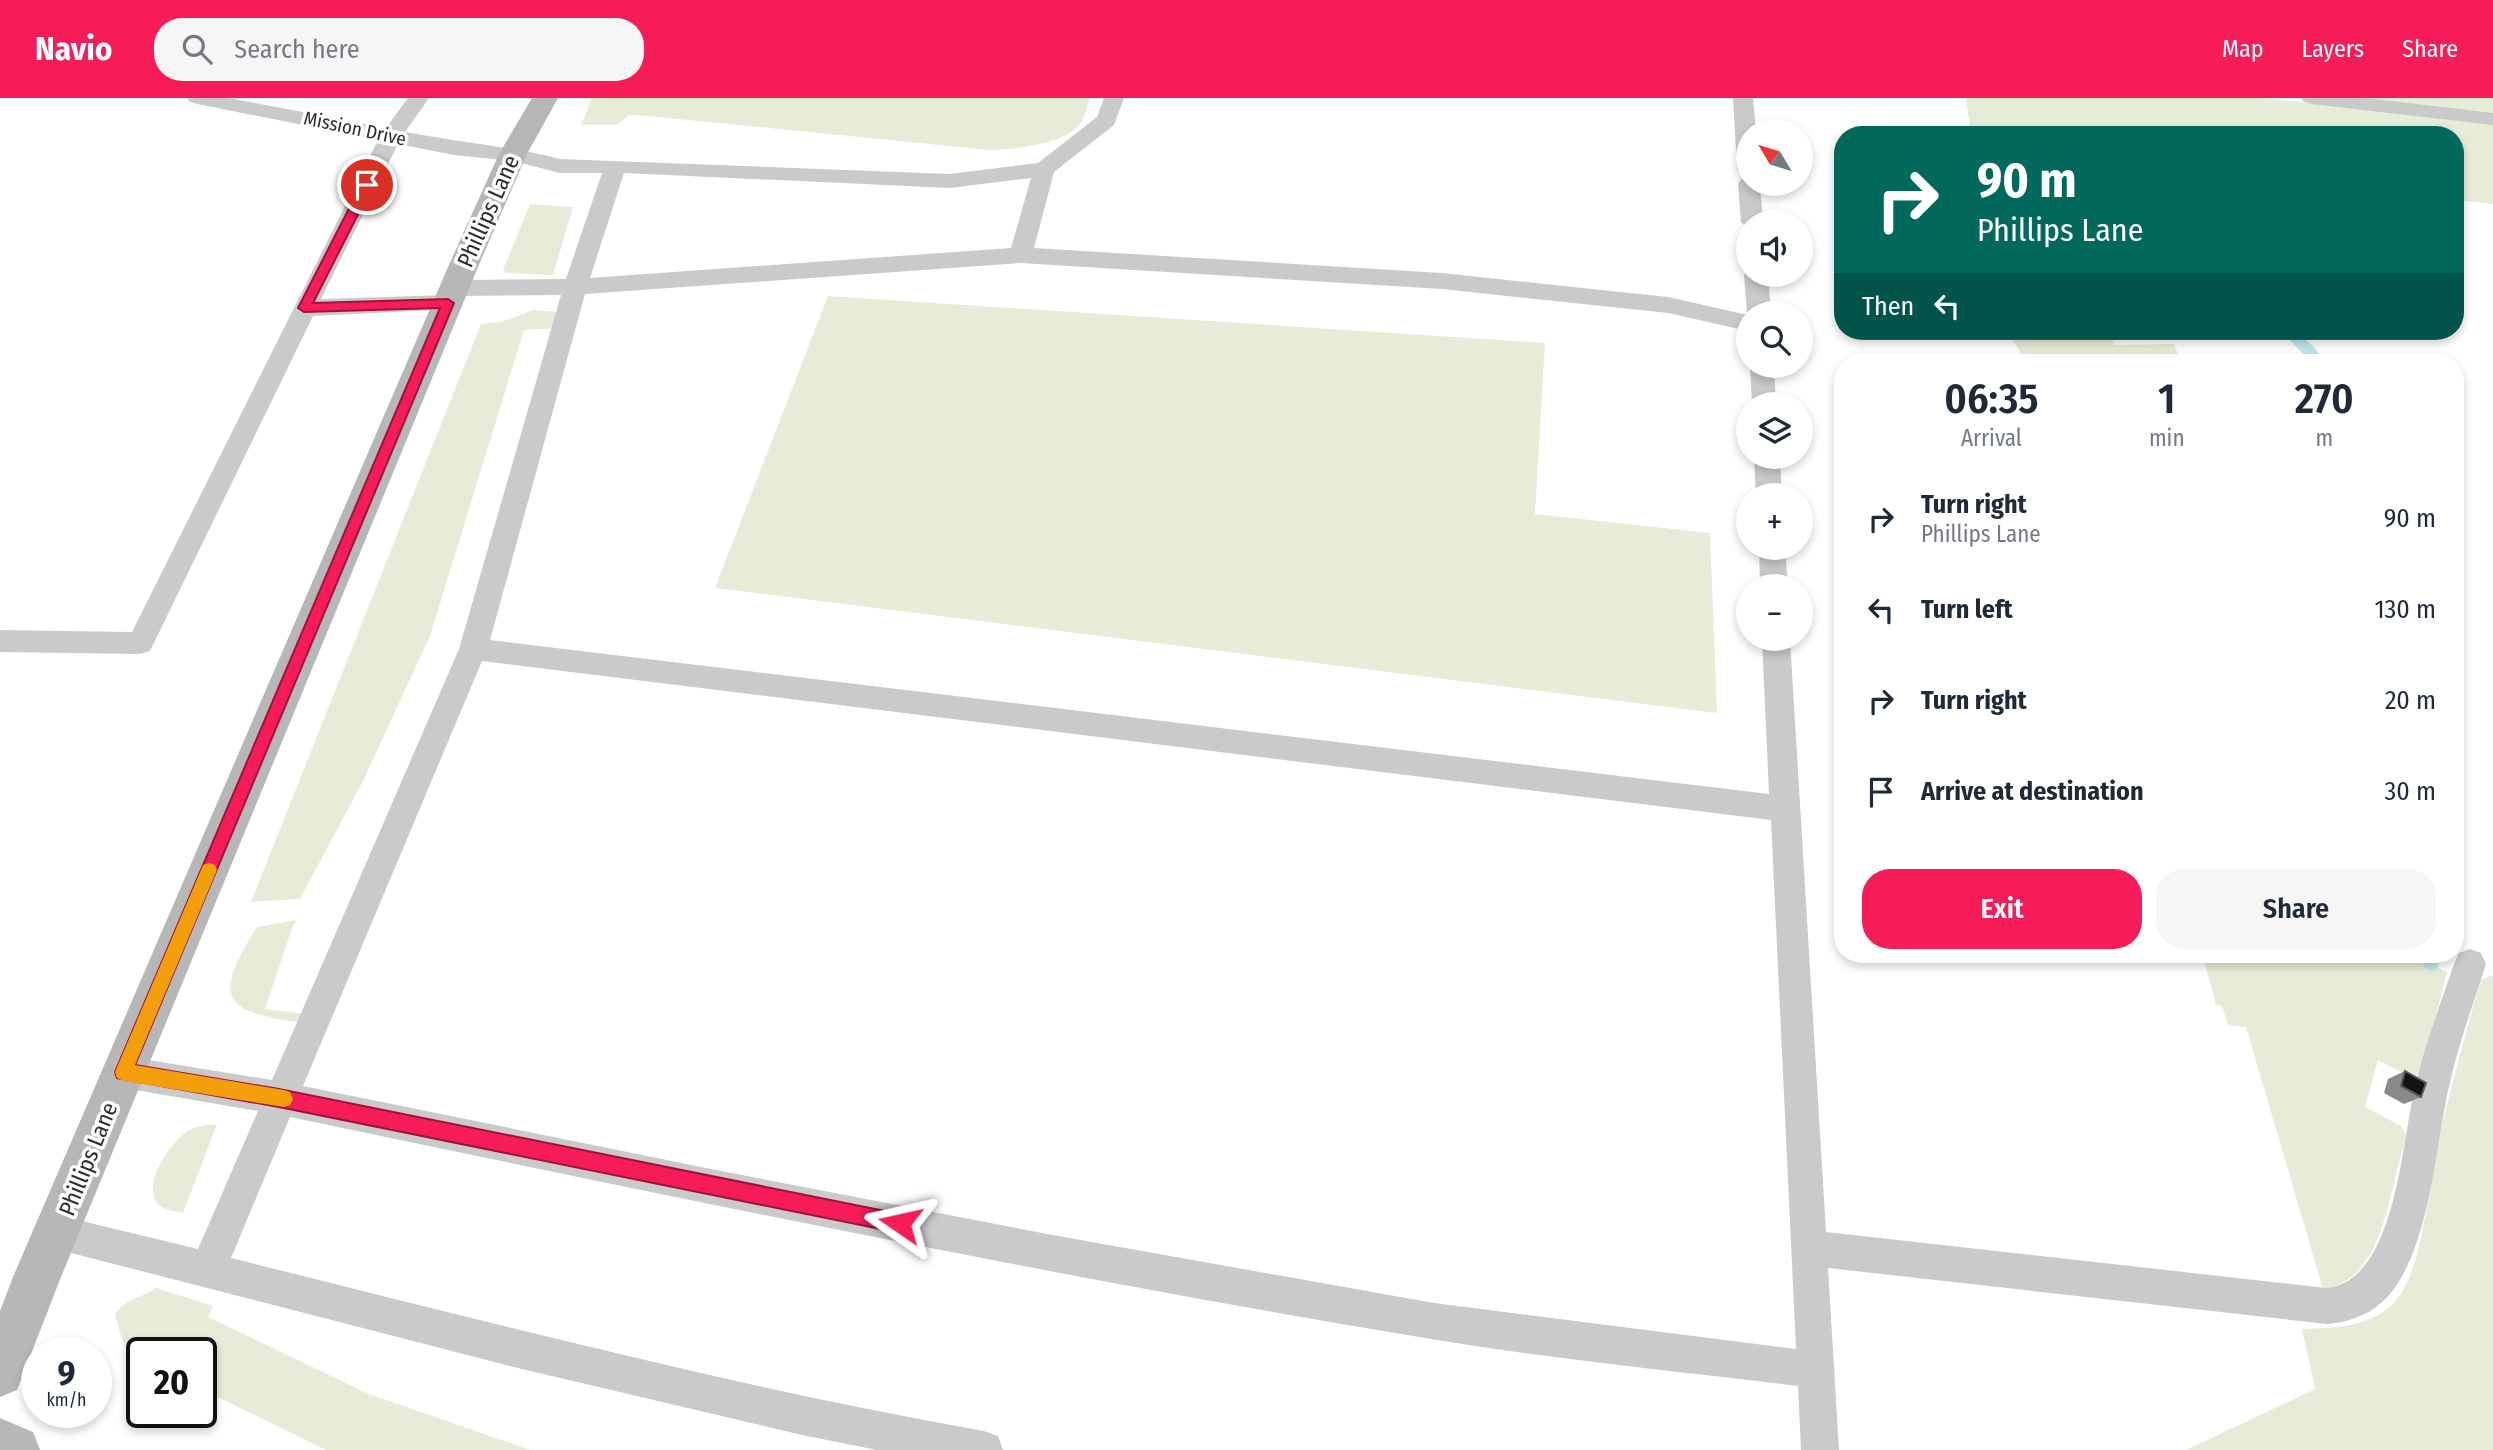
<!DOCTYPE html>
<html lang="en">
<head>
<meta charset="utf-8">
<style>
  :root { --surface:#fff; --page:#f6f6f7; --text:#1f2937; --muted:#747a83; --accent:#f61c58 }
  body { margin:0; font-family:"Fira Sans Condensed",sans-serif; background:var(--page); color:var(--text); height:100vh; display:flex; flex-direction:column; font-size:26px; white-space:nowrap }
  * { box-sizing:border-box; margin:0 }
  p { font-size:23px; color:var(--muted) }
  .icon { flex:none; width:38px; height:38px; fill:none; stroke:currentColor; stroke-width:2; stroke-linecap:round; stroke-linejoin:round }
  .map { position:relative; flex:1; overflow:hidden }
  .details { position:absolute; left:1834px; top:256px; width:630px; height:609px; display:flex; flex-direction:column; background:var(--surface); border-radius:28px; box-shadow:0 4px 10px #0003 }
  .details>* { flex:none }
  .top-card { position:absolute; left:1834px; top:28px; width:630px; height:214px; border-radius:28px; box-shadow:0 4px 10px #0003; background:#00695c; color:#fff; overflow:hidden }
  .needle { width:46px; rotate:308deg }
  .tools { position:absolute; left:1736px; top:21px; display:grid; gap:14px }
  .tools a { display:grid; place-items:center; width:77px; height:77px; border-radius:50%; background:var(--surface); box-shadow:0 4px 10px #0003; font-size:35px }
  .speed { position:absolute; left:21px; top:1239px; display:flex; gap:14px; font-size:35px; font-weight:700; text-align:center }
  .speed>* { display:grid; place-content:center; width:91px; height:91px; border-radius:50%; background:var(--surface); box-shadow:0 4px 10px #0003; line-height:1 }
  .speed small { font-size:18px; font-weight:400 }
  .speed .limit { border:4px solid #111; border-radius:10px; background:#fff; color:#111 }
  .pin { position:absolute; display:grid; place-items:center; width:60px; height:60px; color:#fff; margin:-30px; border:4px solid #fff; border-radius:50%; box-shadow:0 2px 7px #0007 }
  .me { position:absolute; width:77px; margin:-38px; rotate:281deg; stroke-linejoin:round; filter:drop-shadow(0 0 5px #0008) }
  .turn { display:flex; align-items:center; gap:24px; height:147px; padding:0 28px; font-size:32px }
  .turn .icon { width:91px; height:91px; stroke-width:2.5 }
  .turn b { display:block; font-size:49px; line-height:60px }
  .then { display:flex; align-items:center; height:66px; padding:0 28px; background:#0003; gap:14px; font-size:26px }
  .eta { display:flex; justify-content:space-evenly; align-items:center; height:119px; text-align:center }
  .eta b { font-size:42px; font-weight:600; line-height:49px }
  .button { display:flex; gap:14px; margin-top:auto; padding:14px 28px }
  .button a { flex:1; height:80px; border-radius:28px; background:var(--accent); color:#fff; font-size:28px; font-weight:600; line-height:80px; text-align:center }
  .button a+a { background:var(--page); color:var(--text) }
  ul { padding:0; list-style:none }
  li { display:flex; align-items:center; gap:21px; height:91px; padding:0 28px }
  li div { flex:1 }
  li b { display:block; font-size:26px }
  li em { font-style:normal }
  header { display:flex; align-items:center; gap:42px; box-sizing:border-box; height:98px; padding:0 35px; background:var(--accent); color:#fff }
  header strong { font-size:33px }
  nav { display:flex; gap:38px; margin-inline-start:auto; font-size:24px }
  .search { width:490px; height:63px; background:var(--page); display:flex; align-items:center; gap:18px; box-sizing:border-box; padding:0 24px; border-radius:28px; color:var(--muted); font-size:26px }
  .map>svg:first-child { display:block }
</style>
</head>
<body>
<header>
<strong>Navio</strong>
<div class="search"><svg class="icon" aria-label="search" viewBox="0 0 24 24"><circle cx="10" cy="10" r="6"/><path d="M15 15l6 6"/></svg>Search here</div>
<nav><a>Map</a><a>Layers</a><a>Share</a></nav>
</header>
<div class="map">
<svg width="2493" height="1352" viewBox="0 0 2493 1352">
  <rect width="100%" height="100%" fill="#fff"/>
  <!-- green -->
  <g fill="#e7ecd8">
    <path d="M592,0h498c-3,8 -5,19 -10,26 -14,20 -68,26 -91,26l-341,-34 -19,-1 -12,10h-36z"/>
    <polygon points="1966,0 2264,0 2493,26 2493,106 2455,102 2455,37 2086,37 2079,34 2073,37 1971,37"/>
    <polygon points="2350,0 2493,0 2493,16"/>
    <polygon points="530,106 573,109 553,177 506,175 503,172"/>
    <polygon points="828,198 1545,245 1535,416 1710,435 1717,615 715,490"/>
    <polygon points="533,212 559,214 559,230 524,232 430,538 364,681 300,801 251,804 481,226 501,224"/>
    <polygon points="2008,233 2108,233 2114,247 2174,246 2181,264 2026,264"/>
    <path d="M297,822l-4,5 -28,84 40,5 -7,8c-81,-10 -82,-29 -41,-95z"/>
    <path d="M2202,856h220l-1,4 26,15 -21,79 -11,27 -37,-19 -13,47 36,19 6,11c-19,48 -20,143 -84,152l-77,-262 -18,-2 -6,-19 -6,-1z"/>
    <path d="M2493,877v475h-307l129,-61 -13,-60c31,-1 67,-2 91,-25 29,-30 34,-108 42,-148 13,-59 29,-118 46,-176z"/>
    <path d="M217,1026l-34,89c-6,-2 -15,-2 -21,-6 -25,-16 7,-63 23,-74 9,-7 21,-8 32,-9z"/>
    <path d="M156,1190l57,18 -5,11 161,77 161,56h-204l-125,-61v-36h-59v7c-19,-10 -22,-26 -27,-46 13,-17 25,-15 41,-26z"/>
  </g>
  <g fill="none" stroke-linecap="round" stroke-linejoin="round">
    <!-- stream -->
    <g fill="#c2e6ee" fill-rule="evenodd">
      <polygon points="2281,233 2295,233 2314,249 2324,264 2311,264"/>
      <polygon points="2425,856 2442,856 2437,870 2431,872 2425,870 2422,864"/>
    </g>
    <!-- service -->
    <g fill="#cacaca" fill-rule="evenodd">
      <path d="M187,0h42l157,30 22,-30h21l-24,34c52,10 104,14 155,27l390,15 88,-11 59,-46 7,-19h20l-10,27 -60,47 -20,76 408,25 226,24 80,18v16l-80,-18 -226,-24 -421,-26 -436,31 -95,346 1279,154 -7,-155h28l36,593 501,56c69,-7 75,-148 88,-202 10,-41 25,-82 39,-122l5,-11 11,-4 11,4 5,11c-13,41 -28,81 -37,123 -14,59 -20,175 -68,216 -14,13 -36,20 -54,21l-499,-56 11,182h-38l-3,-64c-122,-15 -246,-27 -367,-47 -382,-63 -762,-143 -1141,-222l-59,141c250,62 499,128 753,173l14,5 5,14h-126l-75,-15 -280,-66 -478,-123 -5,-13 5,-13 13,-5 141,34 60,-138 -134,-23 -12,-4 -5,-12 5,-12 12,-4 148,24 187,-431 102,-354 -107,1 -8,-2 -4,-6 4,-6 8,-2 112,-1 36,-106h-42l-47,-12 -59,-6 -56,-11 -77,155 127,-4 8,2 4,6 -4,6 -143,7 -163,335 -10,3 -140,-2v-22l132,2 246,-492 -181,-36 -7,-2zM624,75l326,15 81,-10 -20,70 -421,30zM482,563l1289,159 25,529 -362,-46 -376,-67 -342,-66 -413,-84z"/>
      <polygon points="1733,0 1753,0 1756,33 1748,33 1748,78 1740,76 1737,71"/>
      <polygon points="2301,0 2366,0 2493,15 2493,27 2311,6 2304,4"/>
      <polygon points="1748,79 1748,86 1760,86 1763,124 1748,124 1748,130 1741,124 1738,86 1741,81"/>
      <polygon points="1748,172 1748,177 1768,177 1771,215 1747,215 1744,177"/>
      <polygon points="1750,268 1774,268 1776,306 1752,306"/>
      <polygon points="1754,359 1780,359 1782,397 1756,397"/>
      <polygon points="1759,450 1785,450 1788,488 1760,488"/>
    </g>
    <!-- secondary -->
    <g fill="#b7b7b7" fill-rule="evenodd">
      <polygon points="532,0 558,0 527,56 478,169 61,1179 17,1292 0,1299 0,1213 13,1179 448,169 499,56"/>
      <polygon points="0,1320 33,1334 40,1352 0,1352"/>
    </g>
  </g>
  <!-- wall -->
  <polygon fill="#8a8a8a" points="2405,973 2421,999 2404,1006 2384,995 2388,981"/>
  <!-- building -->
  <polygon fill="#141414" stroke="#5a5a5a" stroke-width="2" points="2405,973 2426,985 2421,999 2401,988"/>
  <!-- route -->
  <polygon fill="#f61c58" stroke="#a01239" stroke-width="2" points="367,84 373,87 313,205 448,201 454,205 135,967 279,991 900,1116 907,1118 909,1125 907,1132 900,1135 279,1009 117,980 115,974 440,210 304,214 298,210 361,87"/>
  <!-- slow -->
  <polygon fill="#f59e0b" points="209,765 215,767 217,772 135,967 284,992 290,994 293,1001 290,1007 284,1009 124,983 117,980 115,974 201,772 203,767"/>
  <g text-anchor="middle" stroke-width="7" stroke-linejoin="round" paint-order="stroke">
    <!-- far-street labels -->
    <g font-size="19" fill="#2d2d2d" stroke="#fff">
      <text transform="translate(355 30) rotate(12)" y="7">Mission Drive</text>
    </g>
    <!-- street labels -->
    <g font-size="23" fill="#2d2d2d" stroke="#fff">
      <text transform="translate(488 113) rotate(-66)" y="8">Phillips Lane</text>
      <text transform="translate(88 1061) rotate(-68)" y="8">Phillips Lane</text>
    </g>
  </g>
</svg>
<div class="tools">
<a><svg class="needle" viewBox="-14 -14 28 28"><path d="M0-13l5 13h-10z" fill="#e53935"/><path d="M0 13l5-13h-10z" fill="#747a83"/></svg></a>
<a><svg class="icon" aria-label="sound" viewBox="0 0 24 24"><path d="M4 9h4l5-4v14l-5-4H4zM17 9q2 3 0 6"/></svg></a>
<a><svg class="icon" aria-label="search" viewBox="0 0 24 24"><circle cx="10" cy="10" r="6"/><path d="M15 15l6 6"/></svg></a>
<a><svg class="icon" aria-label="layers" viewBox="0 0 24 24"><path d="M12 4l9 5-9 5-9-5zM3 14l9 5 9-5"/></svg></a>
<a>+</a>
<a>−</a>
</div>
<div class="speed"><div>9<small>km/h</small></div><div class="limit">20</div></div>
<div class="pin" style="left:367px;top:87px;background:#d93025"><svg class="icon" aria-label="arrive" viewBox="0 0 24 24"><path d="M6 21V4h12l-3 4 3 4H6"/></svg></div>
<svg class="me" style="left:900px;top:1125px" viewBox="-20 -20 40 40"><path d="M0-17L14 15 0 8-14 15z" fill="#f61c58" stroke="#fff" stroke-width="4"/></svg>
<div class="top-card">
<div class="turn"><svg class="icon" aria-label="right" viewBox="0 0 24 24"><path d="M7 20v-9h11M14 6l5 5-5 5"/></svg><div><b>90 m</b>Phillips Lane</div></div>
<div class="then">Then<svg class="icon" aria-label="left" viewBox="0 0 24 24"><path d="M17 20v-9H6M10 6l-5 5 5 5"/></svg></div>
</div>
<section class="details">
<div class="eta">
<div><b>06:35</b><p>Arrival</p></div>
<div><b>1</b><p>min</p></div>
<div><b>270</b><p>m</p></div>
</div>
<ul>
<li><svg class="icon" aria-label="right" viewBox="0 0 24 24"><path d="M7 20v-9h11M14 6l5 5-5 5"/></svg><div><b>Turn right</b><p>Phillips Lane</p></div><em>90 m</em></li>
<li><svg class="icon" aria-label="left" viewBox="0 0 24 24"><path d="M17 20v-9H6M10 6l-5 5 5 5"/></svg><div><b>Turn left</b></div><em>130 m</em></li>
<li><svg class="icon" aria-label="right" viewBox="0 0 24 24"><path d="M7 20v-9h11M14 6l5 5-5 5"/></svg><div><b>Turn right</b></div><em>20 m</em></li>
<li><svg class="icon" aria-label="arrive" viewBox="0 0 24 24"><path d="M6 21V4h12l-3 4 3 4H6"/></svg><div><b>Arrive at destination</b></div><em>30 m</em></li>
</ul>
<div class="button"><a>Exit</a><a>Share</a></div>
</section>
</div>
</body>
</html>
